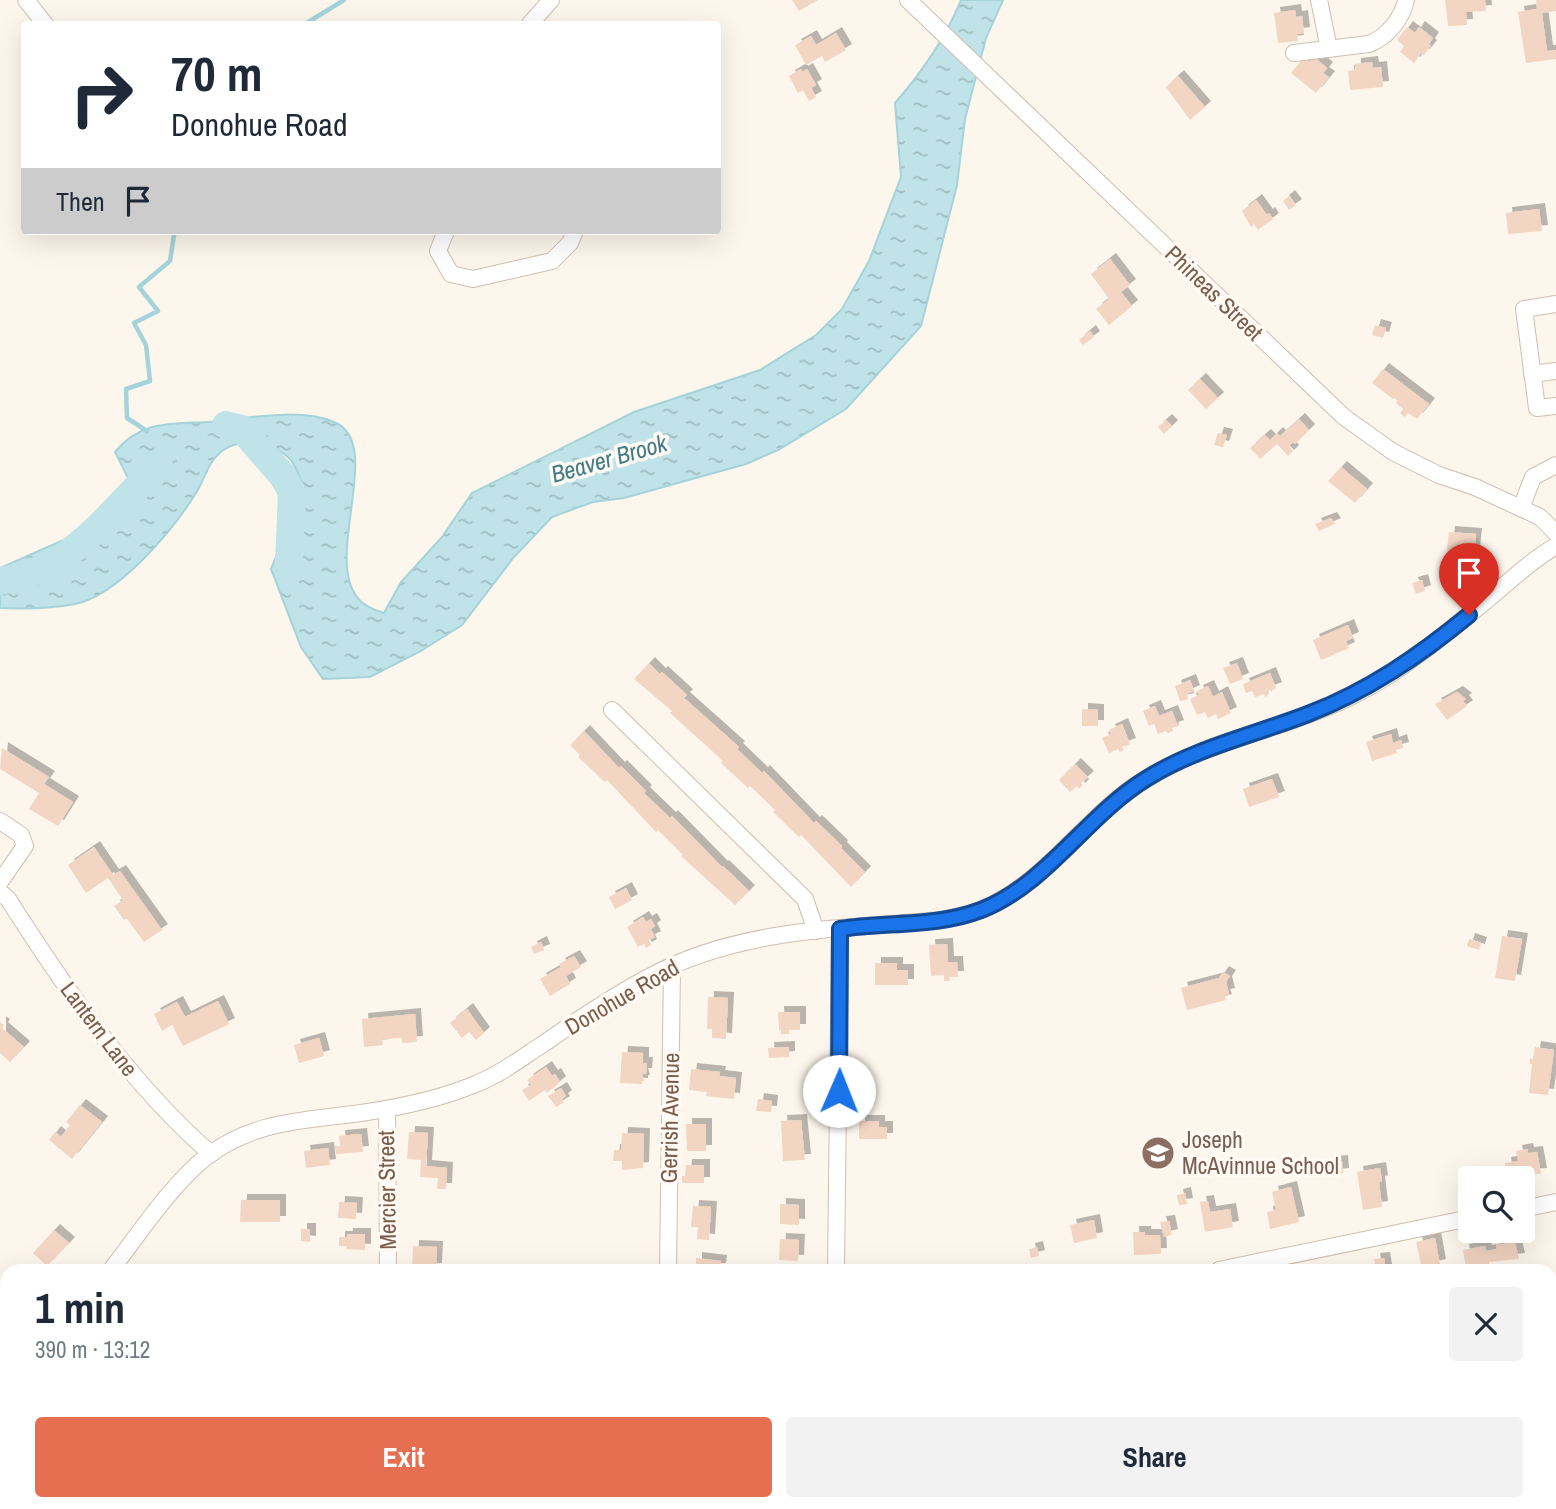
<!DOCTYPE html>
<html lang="en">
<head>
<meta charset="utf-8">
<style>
  :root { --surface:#fff; --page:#f2f2f3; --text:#1f2937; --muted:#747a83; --accent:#e76f51 }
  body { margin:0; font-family:"Archivo Narrow",sans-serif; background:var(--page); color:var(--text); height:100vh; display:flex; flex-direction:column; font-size:26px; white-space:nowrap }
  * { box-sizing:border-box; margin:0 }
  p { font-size:23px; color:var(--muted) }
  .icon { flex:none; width:38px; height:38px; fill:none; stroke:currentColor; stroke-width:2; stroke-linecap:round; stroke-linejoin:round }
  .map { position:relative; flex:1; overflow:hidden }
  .panel { position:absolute; left:0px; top:1264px; width:1558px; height:247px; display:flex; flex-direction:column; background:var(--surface); border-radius:21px 21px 0 0; box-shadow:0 7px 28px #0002 }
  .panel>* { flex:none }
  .banner { position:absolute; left:21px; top:21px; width:700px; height:214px; border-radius:7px; box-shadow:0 7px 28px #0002; background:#fff; color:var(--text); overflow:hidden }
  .buttons { position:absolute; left:1458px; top:1166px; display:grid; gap:14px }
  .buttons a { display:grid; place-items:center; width:77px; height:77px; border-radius:7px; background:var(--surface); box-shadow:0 7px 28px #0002; font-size:35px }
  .pin { position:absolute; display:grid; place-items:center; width:60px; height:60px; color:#fff; margin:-72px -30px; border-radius:50% 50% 50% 0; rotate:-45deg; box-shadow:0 0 7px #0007 }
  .pin .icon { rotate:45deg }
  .me { position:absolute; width:77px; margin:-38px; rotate:1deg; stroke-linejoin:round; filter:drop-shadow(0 0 5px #0008) }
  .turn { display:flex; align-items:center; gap:24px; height:147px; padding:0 35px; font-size:32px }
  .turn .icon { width:91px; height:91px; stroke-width:2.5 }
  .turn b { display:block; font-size:49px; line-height:60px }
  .then { display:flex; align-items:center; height:66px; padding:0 35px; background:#0003; gap:14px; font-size:26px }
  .round { display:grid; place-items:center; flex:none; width:74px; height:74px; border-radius:7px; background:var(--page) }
  .headline { display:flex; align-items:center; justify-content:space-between; height:119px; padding:0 35px }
  h1 { font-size:42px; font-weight:700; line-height:52px }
  .button { display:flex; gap:14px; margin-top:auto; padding:14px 35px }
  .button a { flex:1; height:80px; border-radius:7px; background:var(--accent); color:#fff; font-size:28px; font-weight:700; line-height:80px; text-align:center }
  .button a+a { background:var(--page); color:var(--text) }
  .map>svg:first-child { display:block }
</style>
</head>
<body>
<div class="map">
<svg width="1556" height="1509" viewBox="0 0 1556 1509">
  <defs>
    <pattern id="water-ripples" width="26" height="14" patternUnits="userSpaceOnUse" patternTransform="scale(1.75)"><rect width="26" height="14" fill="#bfe3e8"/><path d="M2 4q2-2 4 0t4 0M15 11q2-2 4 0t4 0" fill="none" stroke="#a0bbbe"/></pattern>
    <filter id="shadow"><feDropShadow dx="6" dy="-6" stdDeviation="0" flood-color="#0004"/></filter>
  </defs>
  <rect width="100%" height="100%" fill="#fdf6ec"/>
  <!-- water -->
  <path fill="url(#water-ripples)" stroke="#a5d3da" stroke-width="2" d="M961,0h42l-17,38 -21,81 -8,66 -36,141 -75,83 -68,41 -32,14 -122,34 -31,4 -41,15 -38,40 -52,68 -41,26 -51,26 -47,2 -22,-32 -30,-78 34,-82c-5,-8 -9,-21 -15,-28 -15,-16 -48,-21 -65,-10 -17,11 -19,28 -29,44 -23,37 -77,102 -121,111 -25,5 -50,5 -75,4v-40l77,-34 34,-8 17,-17 5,-21 -18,-36c25,-31 54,-28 92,-30 37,-3 92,-15 127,0 51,20 -10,133 23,175 6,9 17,13 27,16l17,-31 41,-45 30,-44 162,-81 126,-42 56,-35 26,-26 27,-48 32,-84 -6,-74c27,-31 50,-64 66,-103z"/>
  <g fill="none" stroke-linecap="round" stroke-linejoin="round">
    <!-- stream -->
    <g stroke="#a5d3da" stroke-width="4.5">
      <polyline points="305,24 344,0"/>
      <polyline points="147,431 127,418 126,389 150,381 146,345 134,323 158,311 139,287 170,261 174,235 178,231"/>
    </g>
    <!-- river -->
    <g stroke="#bfe3e8" stroke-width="28">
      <polyline points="226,425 242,429 282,475 292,492 289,564"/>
      <path d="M0,581c74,-11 108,-69 159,-115"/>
    </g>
  </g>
  <!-- building -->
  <g fill="#f3d5c3" filter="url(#shadow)">
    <polygon points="792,0 818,0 799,11"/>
    <polygon points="1445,0 1485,0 1486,11 1466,12 1467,25 1448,26"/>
    <polygon points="1536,0 1556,0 1556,11 1542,13 1547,51 1556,50 1556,59 1526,63 1518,12 1537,9"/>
    <polygon points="1295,10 1296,17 1302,16 1304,33 1297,34 1298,41 1278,43 1274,13"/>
    <polygon points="1407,27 1415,33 1419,27 1433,38 1429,44 1431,46 1424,55 1421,53 1414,63 1400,52 1404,46 1397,40"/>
    <polygon points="836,33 846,50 825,62 822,56 806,65 795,45 811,36 816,45"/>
    <polygon points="1304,57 1310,62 1314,57 1327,68 1323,73 1329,77 1316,93 1291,73"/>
    <polygon points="1372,62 1373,68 1381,67 1383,87 1350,90 1348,71 1355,70 1355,64"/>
    <polygon points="801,69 802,72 807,69 816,85 811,88 816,97 809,101 803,90 798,93 789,76"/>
    <polygon points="1178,76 1205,107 1190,120 1166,87"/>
    <polygon points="1289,196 1296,205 1289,210 1283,201"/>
    <polygon points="1256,200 1267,215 1269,213 1273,219 1258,230 1254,224 1251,227 1242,211"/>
    <polygon points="1539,209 1542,231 1508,234 1506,213"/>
    <polygon points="1110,259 1130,285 1121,292 1132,306 1109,325 1096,309 1109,299 1091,274"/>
    <polygon points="1375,325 1386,328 1383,338 1372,335"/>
    <polygon points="1090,331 1094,337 1083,345 1079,340"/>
    <polygon points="1383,369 1429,404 1417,419 1408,413 1405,417 1400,413 1403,409 1396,403 1398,401 1394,398 1393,399 1372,383"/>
    <polygon points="1200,379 1218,398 1206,409 1188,390"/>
    <polygon points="1299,419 1309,430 1295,444 1293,442 1289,446 1293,451 1288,456 1277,444 1260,459 1250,448 1265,435 1270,440 1277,433 1280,436"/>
    <polygon points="1166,420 1172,426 1164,434 1158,427"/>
    <polygon points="1218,433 1227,435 1223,447 1214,445"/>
    <polygon points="1341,467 1367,489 1355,503 1328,481"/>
    <polygon points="1331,518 1335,524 1319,531 1315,524"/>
    <polygon points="1449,532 1476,534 1474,553 1447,550"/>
    <polygon points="1422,580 1425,591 1416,594 1412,583"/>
    <polygon points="1348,625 1353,638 1346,641 1349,648 1321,660 1313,640"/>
    <polygon points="649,663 660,674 662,672 687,695 684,698 739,747 737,749 762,773 764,771 814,823 816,821 842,846 841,848 865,872 851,887 801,835 799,837 773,812 775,810 750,786 748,788 721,763 723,761 670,713 672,711 634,679"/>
    <polygon points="1237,663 1243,679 1230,684 1223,668"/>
    <polygon points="1270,673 1276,688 1268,691 1269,694 1265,697 1264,694 1255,697 1252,691 1246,693 1243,684"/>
    <polygon points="1190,680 1194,691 1187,694 1188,699 1180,701 1175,686"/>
    <polygon points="1208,686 1213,697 1222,692 1231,713 1218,719 1216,714 1208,718 1205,712 1197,715 1190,699 1199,695 1197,691"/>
    <polygon points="1457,692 1466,699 1463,701 1467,706 1447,720 1435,704"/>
    <polygon points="1155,706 1159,716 1172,711 1178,726 1172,728 1173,731 1168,733 1166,731 1158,734 1154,724 1149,726 1143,711"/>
    <polygon points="1082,709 1098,710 1098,726 1082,726"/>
    <polygon points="1122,724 1130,744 1122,747 1124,750 1120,752 1118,749 1109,753 1102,738 1111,734 1109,730"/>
    <polygon points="584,731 619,768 621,766 646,791 644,793 670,818 672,816 722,867 723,866 749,891 735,905 681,856 683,855 658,830 656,832 607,780 605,782 578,757 580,755 570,745"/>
    <polygon points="1391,734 1393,743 1401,740 1403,748 1396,750 1397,753 1372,761 1366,742"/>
    <polygon points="2,748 49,777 44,784 73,802 58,826 29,809 39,793 0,769"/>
    <polygon points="1075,764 1088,777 1081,783 1083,785 1079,789 1077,786 1070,792 1059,780"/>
    <polygon points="1272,779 1279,797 1249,807 1243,789"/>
    <polygon points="94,847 113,875 120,871 162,930 144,942 127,919 124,920 114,906 123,900 108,878 86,893 68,865"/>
    <polygon points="626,888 632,900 615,909 609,897"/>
    <polygon points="643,917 646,922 651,919 655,926 651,929 655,937 649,940 651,945 646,948 644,944 638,947 627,927"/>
    <polygon points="1502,936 1522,939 1515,981 1495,978"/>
    <polygon points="1469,939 1481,943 1479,950 1467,946"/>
    <polygon points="541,942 544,950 534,954 531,947"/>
    <polygon points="947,944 948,962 957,962 958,977 949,977 950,981 944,981 944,975 931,976 929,945"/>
    <polygon points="574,956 581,967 566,976 570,984 550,996 540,979 561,967 559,964"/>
    <polygon points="875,963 897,963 897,970 908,970 908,985 875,985"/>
    <polygon points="1223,972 1230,976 1226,982 1229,994 1224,995 1226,1000 1187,1010 1181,988 1219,978"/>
    <polygon points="708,997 728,998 726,1039 712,1038 712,1029 707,1029"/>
    <polygon points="218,1001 229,1024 183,1046 172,1025 162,1031 154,1014 177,1002 185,1017"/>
    <polygon points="467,1009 484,1033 476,1040 469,1032 462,1038 450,1023"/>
    <polygon points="778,1012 800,1012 800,1030 789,1030 789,1034 781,1034 781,1030 779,1030"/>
    <polygon points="415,1014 417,1042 402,1043 402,1038 382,1039 383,1045 364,1047 362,1019"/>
    <polygon points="0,1022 4,1025 2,1028 24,1047 10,1062 0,1053"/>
    <polygon points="319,1038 324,1056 299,1063 294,1045"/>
    <polygon points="789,1047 789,1057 769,1058 768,1048"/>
    <polygon points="1535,1047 1554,1050 1548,1095 1529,1093 1532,1064 1530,1064 1530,1058 1533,1059"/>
    <polygon points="622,1052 643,1053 643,1063 647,1063 646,1074 642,1074 644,1081 642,1081 642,1084 620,1083"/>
    <polygon points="546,1067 552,1076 555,1074 560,1082 547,1093 545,1090 529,1101 522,1090 531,1085 527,1080"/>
    <polygon points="691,1069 720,1072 719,1076 736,1078 734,1099 706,1096 707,1092 689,1090"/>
    <polygon points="561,1088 566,1096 562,1099 564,1102 556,1107 548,1096"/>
    <polygon points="758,1099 772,1101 771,1112 756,1111"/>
    <polygon points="80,1105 102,1122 72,1159 49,1140 55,1132 61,1137 70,1125 66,1122"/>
    <polygon points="801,1120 805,1160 783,1161 781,1121"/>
    <polygon points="859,1121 879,1121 879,1127 887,1127 887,1139 859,1139"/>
    <polygon points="686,1124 706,1124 706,1151 687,1151"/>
    <polygon points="409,1132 428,1133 426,1166 447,1168 446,1189 437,1189 438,1178 420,1177 421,1160 407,1159"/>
    <polygon points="622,1133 644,1134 643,1168 622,1170 622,1161 613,1161 614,1150 621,1150"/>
    <polygon points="361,1134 363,1152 336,1154 335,1146 340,1146 339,1136"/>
    <polygon points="328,1148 330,1165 306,1168 304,1151"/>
    <polygon points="1527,1149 1528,1153 1537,1152 1541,1174 1507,1176 1505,1163 1518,1161 1516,1151"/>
    <polygon points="1342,1161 1343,1174 1333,1175 1332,1162"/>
    <polygon points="686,1165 704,1165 704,1183 682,1183 682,1176 685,1176"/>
    <polygon points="1380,1168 1382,1181 1379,1182 1382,1207 1363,1210 1357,1172"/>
    <polygon points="1291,1187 1299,1222 1270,1229 1267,1212 1276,1210 1272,1192"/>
    <polygon points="1185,1193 1187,1204 1179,1205 1177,1195"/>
    <polygon points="241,1200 280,1200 280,1222 240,1222"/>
    <polygon points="1208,1201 1210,1212 1230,1209 1233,1227 1205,1232 1200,1202"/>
    <polygon points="339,1202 357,1203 356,1219 338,1218"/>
    <polygon points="780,1204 799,1205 799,1225 780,1224"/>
    <polygon points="693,1206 711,1207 709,1240 697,1239 698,1227 691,1227"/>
    <polygon points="1094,1220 1097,1238 1074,1243 1070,1225"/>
    <polygon points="1169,1221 1172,1235 1164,1237 1160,1222"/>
    <polygon points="301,1229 310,1229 310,1242 301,1241"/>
    <polygon points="54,1230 69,1243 47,1266 33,1253"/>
    <polygon points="1133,1232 1145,1232 1145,1235 1160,1235 1161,1254 1134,1255"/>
    <polygon points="347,1234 365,1234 365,1250 346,1249 347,1246 339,1246 339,1237 347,1237"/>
    <polygon points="1435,1238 1440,1265 1422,1269 1416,1242"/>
    <polygon points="780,1239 799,1240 798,1261 779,1260"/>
    <polygon points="1515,1242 1519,1259 1489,1262 1489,1265 1466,1269 1463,1250 1485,1246 1486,1251 1497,1249 1496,1245"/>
    <polygon points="413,1246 437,1247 436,1269 412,1270"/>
    <polygon points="1037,1247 1039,1256 1031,1258 1029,1249"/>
    <polygon points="696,1258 721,1261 720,1269 696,1270"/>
    <polygon points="1384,1258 1386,1270 1376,1270 1374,1259"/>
    <rect x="443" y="1503" width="17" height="6"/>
    <polygon points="579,1503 616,1503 616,1509 578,1509"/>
    <polygon points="1003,1503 1037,1503 1037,1509 1002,1509"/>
    <polygon points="1479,1503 1493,1503 1494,1507 1513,1503 1514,1509 1466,1509 1465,1506"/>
  </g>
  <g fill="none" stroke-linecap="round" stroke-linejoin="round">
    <defs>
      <g id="minor">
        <polyline points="26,0 45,24"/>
        <polyline points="908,0 1344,417 1393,452 1439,475 1475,487 1540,517 1556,533"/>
        <polyline points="1319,0 1329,49"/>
        <polyline points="530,24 551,0"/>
        <path d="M1294,53l75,-9c18,-7 33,-25 37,-44"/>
        <polyline points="446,231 438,251 451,274 473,279 552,261 570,243 575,231"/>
        <polyline points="1556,304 1524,309 1537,408 1556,406"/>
        <polyline points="1532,374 1556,371"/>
        <polyline points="1521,508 1533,477 1556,465"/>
        <polyline points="612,710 805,899 816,931"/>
        <polyline points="0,821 21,835 25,846 0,882"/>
        <path d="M0,892l8,7c59,92 120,182 203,255"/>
        <polyline points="387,1109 388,1270"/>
        <polyline points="1522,1209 1556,1202"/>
        <path d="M111,1270c27,-35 60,-85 95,-113 49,-37 98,-36 155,-44 41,-6 80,-14 117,-30 25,-10 46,-27 68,-41 33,-23 67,-46 103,-65 90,-49 193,-48 293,-57 19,-4 38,-8 55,-18 55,-29 90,-85 142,-119 67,-44 151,-54 221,-91 48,-25 91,-63 133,-97 20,-17 40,-36 63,-49"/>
        <polyline points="668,1270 672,966"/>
        <polyline points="836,1270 840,929"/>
        <polyline points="1219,1270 1470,1218"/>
        <polyline points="1550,1390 1556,1389"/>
        <polyline points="0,1460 7,1448"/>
        <polyline points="497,1509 497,1503"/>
        <polyline points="663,1509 663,1503"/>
      </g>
    </defs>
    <!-- minor casing -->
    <use href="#minor" stroke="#d1beb0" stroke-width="18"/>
    <!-- minor -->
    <use href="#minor" stroke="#fff" stroke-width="16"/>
  </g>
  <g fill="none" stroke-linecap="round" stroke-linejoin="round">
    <defs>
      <path id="route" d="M839,1091l1,-162c46,-7 97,-2 141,-19 65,-25 106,-95 165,-131 49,-31 108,-44 162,-65 60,-23 111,-58 161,-99"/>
    </defs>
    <!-- route casing -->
    <use href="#route" stroke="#114b97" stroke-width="18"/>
    <!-- route -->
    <use href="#route" stroke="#1a73e8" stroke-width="12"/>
  </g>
  <!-- icons -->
  <defs>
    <symbol id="school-disc" viewBox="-11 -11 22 22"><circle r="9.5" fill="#8d6e63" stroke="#fffaf3"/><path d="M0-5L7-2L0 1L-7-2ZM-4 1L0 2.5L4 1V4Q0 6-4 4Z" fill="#fff"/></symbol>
  </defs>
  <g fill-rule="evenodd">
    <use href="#school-disc" x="1139" y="1134" width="38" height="38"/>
  </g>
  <g text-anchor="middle" stroke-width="7" stroke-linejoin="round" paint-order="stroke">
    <!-- street labels -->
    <g font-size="23" fill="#7a5c4d" stroke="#fffaf3">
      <text transform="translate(1214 293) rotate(44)" y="8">Phineas Street</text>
      <text transform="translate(622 997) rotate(-30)" y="8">Donohue Road</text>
      <text transform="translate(99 1029) rotate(53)" y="8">Lantern Lane</text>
      <text transform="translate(670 1118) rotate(-89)" y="8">Gerrish Avenue</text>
      <text transform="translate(387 1190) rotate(-91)" y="8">Mercier Street</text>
    </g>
    <!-- education labels -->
    <g font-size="23" fill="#785e54" stroke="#fffaf3" text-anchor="start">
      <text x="1182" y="1148">Joseph<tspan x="1182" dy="26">McAvinnue School</tspan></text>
    </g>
    <!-- water labels -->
    <g font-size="24" font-style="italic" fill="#437c86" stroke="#fffaf3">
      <text transform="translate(609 459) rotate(-16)" y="8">Beaver Brook</text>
    </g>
  </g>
</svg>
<div class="buttons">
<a><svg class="icon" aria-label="search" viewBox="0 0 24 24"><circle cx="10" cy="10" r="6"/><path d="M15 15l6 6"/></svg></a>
</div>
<div class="pin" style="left:1469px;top:615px;background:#d93025"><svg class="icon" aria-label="arrive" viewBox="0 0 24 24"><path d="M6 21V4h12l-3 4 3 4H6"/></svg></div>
<svg class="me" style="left:839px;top:1091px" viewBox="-20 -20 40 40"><circle r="19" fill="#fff"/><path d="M0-13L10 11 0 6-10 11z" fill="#1a73e8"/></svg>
<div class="banner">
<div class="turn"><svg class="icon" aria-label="right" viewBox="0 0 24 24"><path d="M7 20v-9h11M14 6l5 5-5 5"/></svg><div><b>70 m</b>Donohue Road</div></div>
<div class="then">Then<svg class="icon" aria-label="arrive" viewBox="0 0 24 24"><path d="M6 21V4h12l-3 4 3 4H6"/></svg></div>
</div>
<section class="panel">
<div class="headline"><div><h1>1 min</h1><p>390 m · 13:12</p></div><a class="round"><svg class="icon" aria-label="close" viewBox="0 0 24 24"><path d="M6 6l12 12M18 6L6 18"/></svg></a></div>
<div class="button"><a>Exit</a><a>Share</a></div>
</section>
</div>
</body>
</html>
